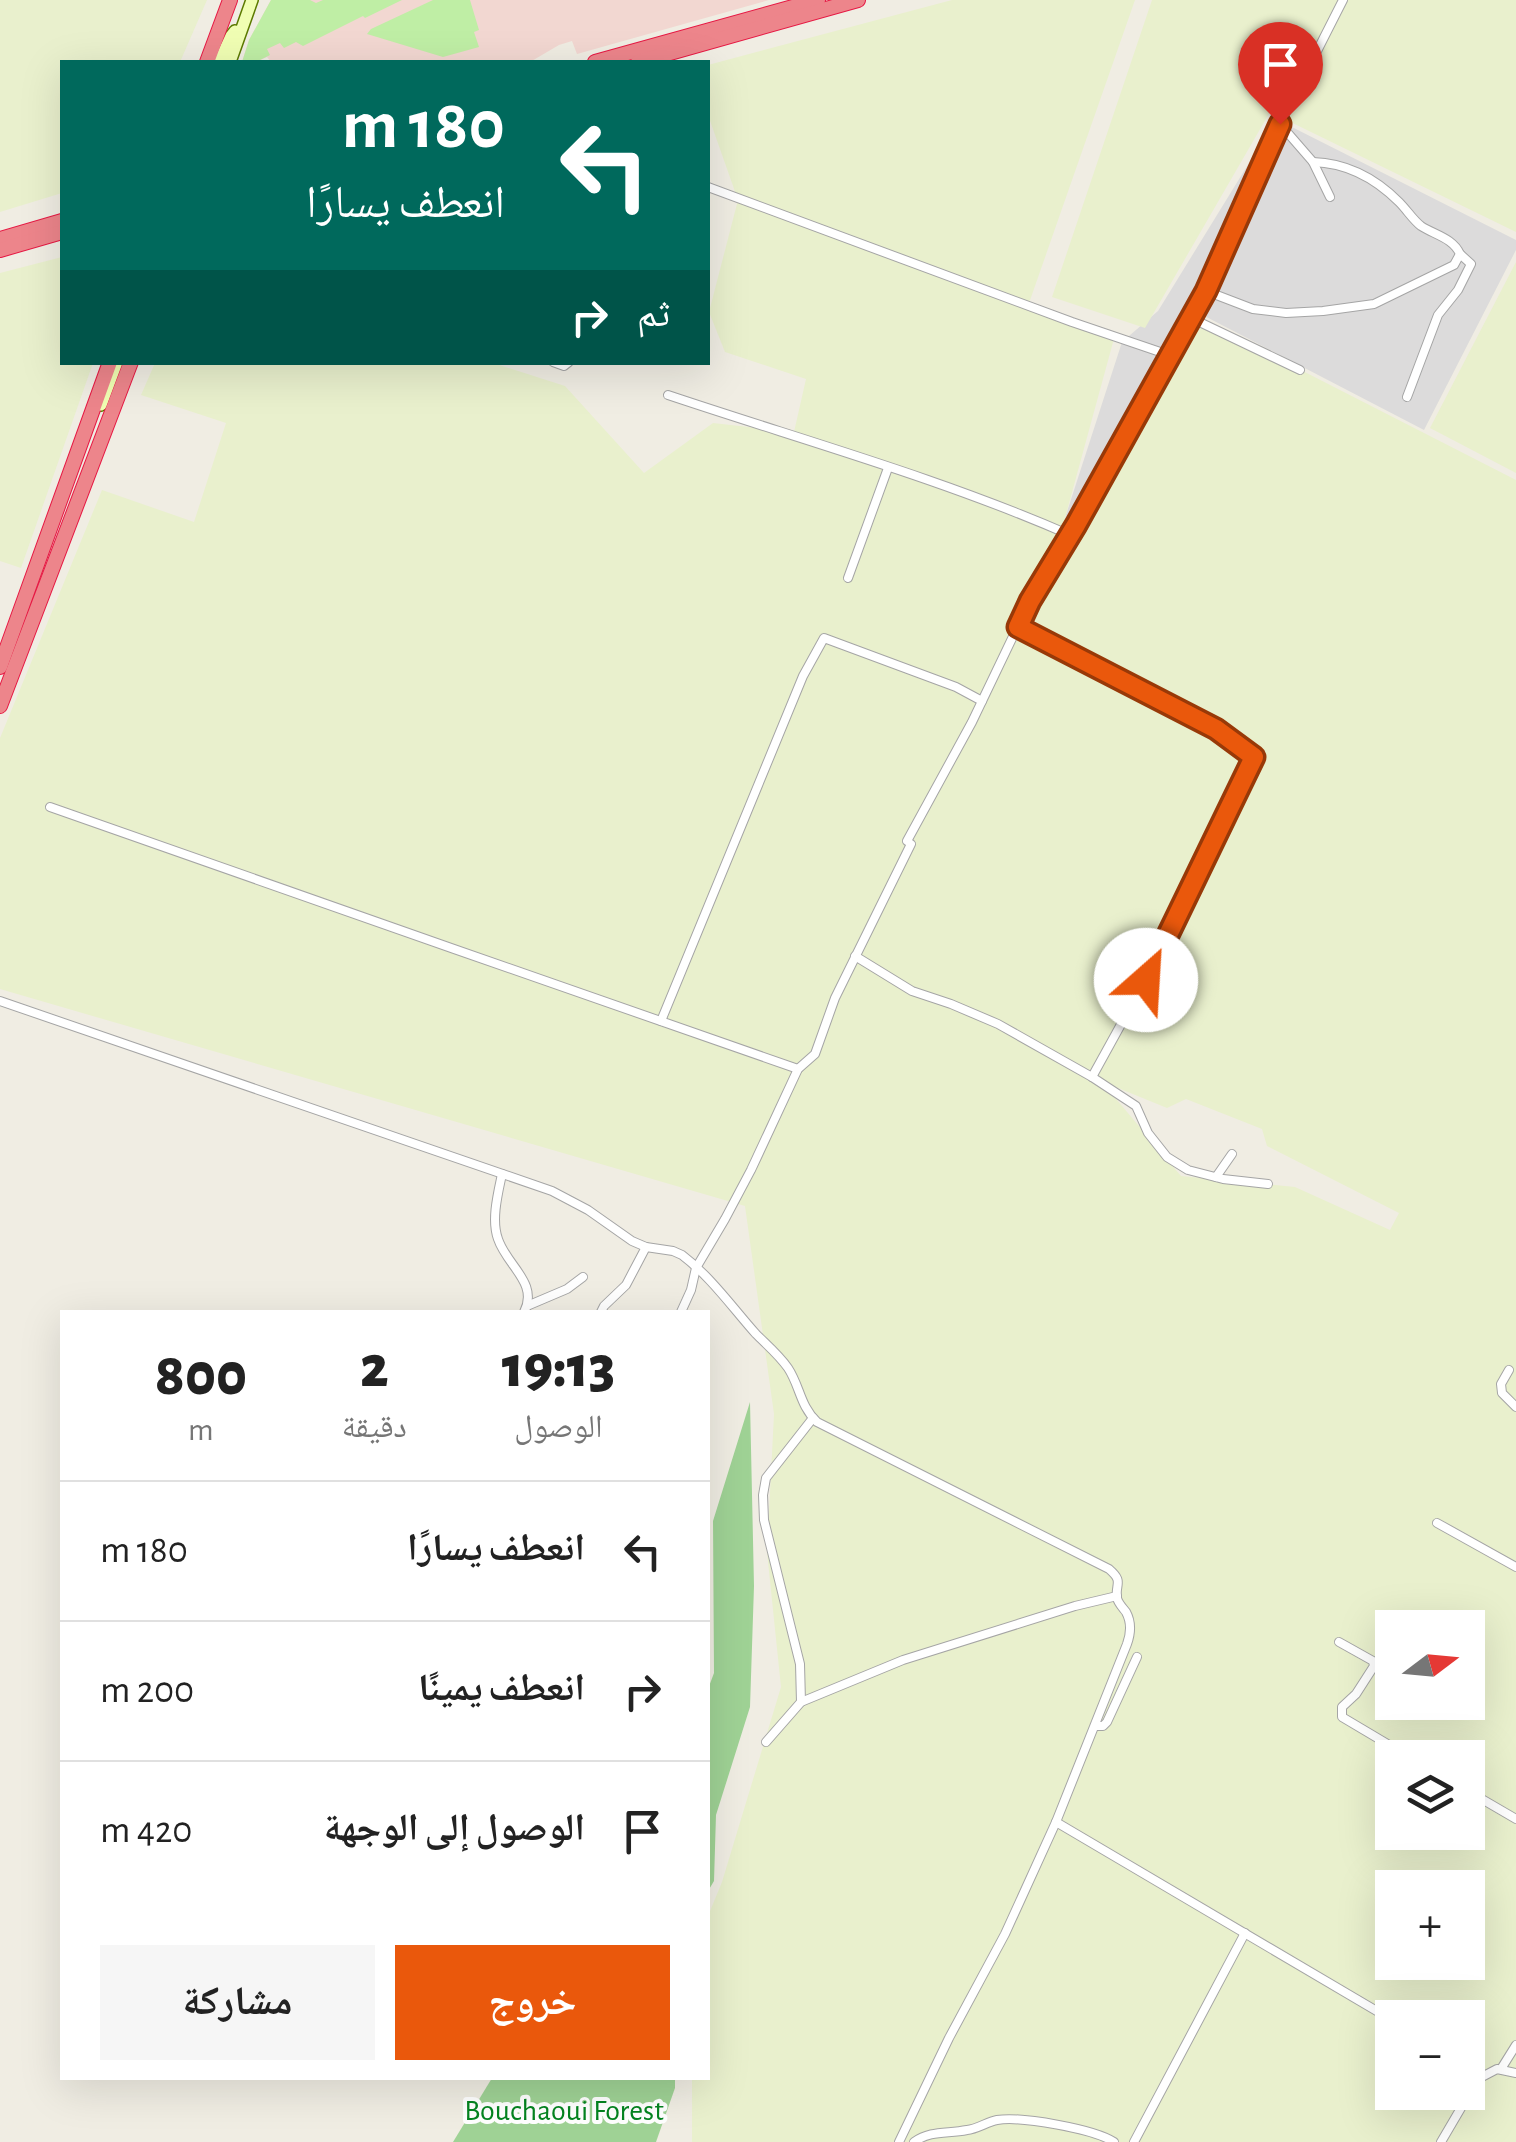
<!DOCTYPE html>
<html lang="ar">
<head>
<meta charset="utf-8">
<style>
  :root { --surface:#fff; --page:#f6f6f6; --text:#222; --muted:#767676; --line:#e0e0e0; --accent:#ea580c }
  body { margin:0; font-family:"Alegreya Sans","Noto Naskh Arabic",sans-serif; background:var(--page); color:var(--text); direction:rtl; height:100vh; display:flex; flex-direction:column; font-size:38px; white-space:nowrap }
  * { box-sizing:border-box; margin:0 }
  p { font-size:32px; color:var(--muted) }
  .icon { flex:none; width:55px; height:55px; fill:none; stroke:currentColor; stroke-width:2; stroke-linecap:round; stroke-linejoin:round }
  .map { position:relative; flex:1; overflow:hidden; direction:ltr }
  .drawer { position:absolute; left:60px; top:1310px; width:650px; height:770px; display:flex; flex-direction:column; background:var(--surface); border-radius:0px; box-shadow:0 10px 40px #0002; direction:rtl }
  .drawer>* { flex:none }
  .top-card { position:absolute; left:60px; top:60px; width:650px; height:305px; border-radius:0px; box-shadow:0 10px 40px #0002; direction:rtl; background:#00695c; color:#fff; overflow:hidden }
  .needle { width:65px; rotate:74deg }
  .fabs { position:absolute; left:1375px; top:1610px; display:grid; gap:20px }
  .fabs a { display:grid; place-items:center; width:110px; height:110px; border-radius:0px; background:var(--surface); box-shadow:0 10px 40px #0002; font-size:50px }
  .pin { position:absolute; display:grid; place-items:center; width:85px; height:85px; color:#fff; margin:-102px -42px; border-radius:50% 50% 50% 0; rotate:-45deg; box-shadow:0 0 10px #0007 }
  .pin .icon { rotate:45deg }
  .me { position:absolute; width:110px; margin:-55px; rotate:26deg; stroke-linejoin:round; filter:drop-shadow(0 0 8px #0008) }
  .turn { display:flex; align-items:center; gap:35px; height:210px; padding:0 40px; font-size:45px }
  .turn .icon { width:130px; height:130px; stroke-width:2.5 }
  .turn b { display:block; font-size:70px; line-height:85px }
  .then { display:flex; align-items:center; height:95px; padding:0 40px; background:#0003; gap:20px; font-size:38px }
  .eta { display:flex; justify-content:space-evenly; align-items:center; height:170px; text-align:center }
  .eta b { font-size:60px; font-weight:800; line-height:70px }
  .cta { display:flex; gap:20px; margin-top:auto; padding:20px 40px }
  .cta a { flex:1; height:115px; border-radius:0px; background:var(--accent); color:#fff; font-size:40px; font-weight:800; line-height:115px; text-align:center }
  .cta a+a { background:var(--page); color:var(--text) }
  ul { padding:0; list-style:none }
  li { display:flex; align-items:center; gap:30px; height:140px; padding:0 40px; border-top:2px solid var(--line) }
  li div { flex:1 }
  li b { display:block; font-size:38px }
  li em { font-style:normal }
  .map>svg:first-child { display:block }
</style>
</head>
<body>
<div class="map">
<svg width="1516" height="2142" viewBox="0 0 1516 2142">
  <rect width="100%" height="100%" fill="#f0ede3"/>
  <!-- residential -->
  <polygon fill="#dcdbdb" points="1276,119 1516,240 1516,250 1424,430 1191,309 1076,519 1065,518 1122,342 1158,311"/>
  <!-- commercial -->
  <polygon fill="#f2d7d1" points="271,0 769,0 577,54 572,41 559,45 530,62 271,62 267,57 256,62 242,62 249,40"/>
  <!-- farmland -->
  <g fill="#e9f0cd" fill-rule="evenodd">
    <polygon points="0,0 207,0 180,62 62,62 62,193 0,212"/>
    <path d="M952,0h183l-107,306 87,29 -50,183 3,37 123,-241 325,166v1662h-824v-64h16v-162l14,-34 59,-195 -14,-135 7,-138 -29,-208 -745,-217v-251l102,-248 92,32 32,-99 -85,-28 14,-32h338l72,23 79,87 69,-50 81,9 12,-53 -81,-27 -16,-40 29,-112 -30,-85v-50zM1101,1081l66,27 19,-9 76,30 5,17 132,67 -9,17 -95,-43 -114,-11zM1392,1628h76v74h-76zM1392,1758h76v74h-76zM1392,1888h76v74h-76zM1392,2018h76v74h-76z"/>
    <polygon points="1152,0 1516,0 1516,232 1270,112 1145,328 1052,297"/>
    <polygon points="62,257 62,362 93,363 21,568 0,561 0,273"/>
    <polygon points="1516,262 1516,473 1430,428"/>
  </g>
  <!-- grass -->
  <g fill="#bfeea5">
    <polygon points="271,0 310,0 316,3 323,0 402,0 365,18 363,16 303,46 296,42 284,48 280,43 267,49 270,55 256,62 242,62 249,40"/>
    <polygon points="433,0 470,0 479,30 474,32 479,47 443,57 367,34 371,29"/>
  </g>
  <!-- forest -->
  <g fill="#9fd295">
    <polygon points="750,1402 754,1586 750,1707 716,1815 714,1881 708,1891 708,1689 714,1673 713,1521"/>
    <polygon points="492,2078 675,2078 675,2088 656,2142 453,2142"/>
  </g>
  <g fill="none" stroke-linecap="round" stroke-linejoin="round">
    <defs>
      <g id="street">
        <polyline points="1313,162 1330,197"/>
        <polyline points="708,187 1072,322 1172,356"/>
        <path d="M1206,291l47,18 33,4 37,-2 51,-7 80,-39 6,-11c-7,-16 -25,-19 -39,-28 -8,-6 -14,-16 -22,-24 -24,-24 -51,-39 -86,-40l-33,-38"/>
        <polyline points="1191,318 1300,370"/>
        <polyline points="553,362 564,366 569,362"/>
        <path d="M668,395c134,45 272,83 402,140"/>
        <polyline points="1407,397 1438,315 1458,290 1471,264 1460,254"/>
        <polyline points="848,578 888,468"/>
        <polyline points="1018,627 1216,729 1254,757 1167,937 1148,970 1146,979 1092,1077"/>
        <path d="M50,807c250,88 498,175 748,262"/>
        <polyline points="907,841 972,722 1030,601 1076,525 1206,291 1280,124 1343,0"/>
        <polyline points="855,956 912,991 951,1004 998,1024 1092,1077 1136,1106 1148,1133 1167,1157 1188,1170 1223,1179 1268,1184"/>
        <path d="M0,1001l552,190 36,19 44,31 14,6 27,4 9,4c29,22 50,52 74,79 11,11 23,21 32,34 12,18 12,38 29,54l292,147c15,13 6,14 8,29 1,5 6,10 9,14 6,11 5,21 1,32l-71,178 -51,112 -56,104 -50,104"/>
        <polyline points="661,1021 803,676 824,638 956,687 982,701"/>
        <path d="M502,1174c-4,19 -11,46 -4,65 9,27 41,44 26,73"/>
        <polyline points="1216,1177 1232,1154"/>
        <polyline points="527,1306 567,1289 583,1277"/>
        <polyline points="601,1312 604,1306 626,1285 646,1247"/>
        <polyline points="681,1312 691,1290 696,1268 725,1219 751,1170 798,1069 815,1054 835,998 911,844"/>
        <polyline points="1509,1370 1501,1384 1502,1393 1516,1407"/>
        <polyline points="1437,1523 1516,1567"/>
        <polyline points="1339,1642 1373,1661 1374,1666 1356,1694 1342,1707 1342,1717 1411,1758"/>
        <polyline points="801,1702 800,1664 764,1520 763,1495 766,1478 813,1418"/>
        <polyline points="1095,1726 1103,1726 1107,1722 1137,1657"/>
        <polyline points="766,1742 801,1702 903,1660 1075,1606 1117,1596"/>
        <polyline points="1468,1791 1516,1819"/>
        <polyline points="1056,1822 1392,2020"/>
        <polyline points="1501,2069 1516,2045"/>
        <path d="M914,2142c17,-12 33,-8 53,-12 10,-1 20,-8 30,-10 24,-4 97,9 117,22"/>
        <polyline points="1134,2142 1245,1933"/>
        <polyline points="1441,2142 1478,2079 1497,2069 1516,2073"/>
      </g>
      <g id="secondary">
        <polyline points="219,62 231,36 235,31"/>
        <polyline points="230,62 252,0"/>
        <polyline points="101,405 117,362"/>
      </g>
      <g id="highway">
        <polyline points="207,62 230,0"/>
        <polyline points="595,62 818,0"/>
        <polyline points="638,62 858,0"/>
        <polyline points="0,239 62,221"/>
        <polyline points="0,250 62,232"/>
        <polyline points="0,667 110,362"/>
        <polyline points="0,706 131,362"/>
      </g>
    </defs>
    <!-- street casing -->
    <use href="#street" stroke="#a5a5a5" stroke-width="10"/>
    <!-- secondary casing -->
    <use href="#secondary" stroke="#5c7a00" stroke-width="14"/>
    <!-- highway casing -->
    <use href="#highway" stroke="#e61843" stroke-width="16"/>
    <!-- street -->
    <use href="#street" stroke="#fff" stroke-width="8"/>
    <!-- secondary -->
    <use href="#secondary" stroke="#f0feb3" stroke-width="11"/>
    <!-- highway -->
    <use href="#highway" stroke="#ed858b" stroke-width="14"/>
  </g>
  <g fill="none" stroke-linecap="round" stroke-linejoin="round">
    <defs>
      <polyline id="route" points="1146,980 1148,970 1167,937 1254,757 1216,729 1018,627 1030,601 1076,525 1206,291 1280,124"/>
    </defs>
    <!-- route casing -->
    <use href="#route" stroke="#983908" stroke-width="25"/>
    <!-- route -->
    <use href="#route" stroke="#ea580c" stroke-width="18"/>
  </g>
  <g text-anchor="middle" stroke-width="8" stroke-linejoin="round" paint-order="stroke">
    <!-- park labels -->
    <g font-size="30" fill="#048420" stroke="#fff">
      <text x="564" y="2120">Bouchaoui Forest</text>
    </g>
  </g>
</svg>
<div class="fabs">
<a><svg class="needle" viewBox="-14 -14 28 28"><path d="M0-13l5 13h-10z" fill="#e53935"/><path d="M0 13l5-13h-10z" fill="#767676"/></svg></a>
<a><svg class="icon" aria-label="layers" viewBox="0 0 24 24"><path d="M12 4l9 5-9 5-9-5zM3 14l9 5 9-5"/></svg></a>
<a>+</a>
<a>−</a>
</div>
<div class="pin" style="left:1280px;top:124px;background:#d93025"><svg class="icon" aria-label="arrive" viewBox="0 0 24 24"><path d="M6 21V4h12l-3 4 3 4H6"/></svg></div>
<svg class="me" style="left:1146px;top:980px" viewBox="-20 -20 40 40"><circle r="19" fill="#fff"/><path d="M0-13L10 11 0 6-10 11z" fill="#ea580c"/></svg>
<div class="top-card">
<div class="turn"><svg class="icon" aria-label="left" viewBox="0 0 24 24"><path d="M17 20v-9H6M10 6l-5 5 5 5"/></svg><div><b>180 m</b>انعطف يسارًا</div></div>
<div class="then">ثم<svg class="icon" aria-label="right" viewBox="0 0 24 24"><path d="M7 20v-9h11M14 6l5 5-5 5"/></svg></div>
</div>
<section class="drawer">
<div class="eta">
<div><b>19:13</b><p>الوصول</p></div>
<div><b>2</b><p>دقيقة</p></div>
<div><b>800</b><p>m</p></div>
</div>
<ul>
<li><svg class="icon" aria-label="left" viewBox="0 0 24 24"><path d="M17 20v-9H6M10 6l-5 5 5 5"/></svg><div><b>انعطف يسارًا</b></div><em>180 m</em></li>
<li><svg class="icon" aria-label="right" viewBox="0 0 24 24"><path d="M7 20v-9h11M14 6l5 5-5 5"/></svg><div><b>انعطف يمينًا</b></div><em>200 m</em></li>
<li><svg class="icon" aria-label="arrive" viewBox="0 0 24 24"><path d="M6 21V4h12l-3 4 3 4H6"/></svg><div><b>الوصول إلى الوجهة</b></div><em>420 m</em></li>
</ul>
<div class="cta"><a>خروج</a><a>مشاركة</a></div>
</section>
</div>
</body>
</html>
